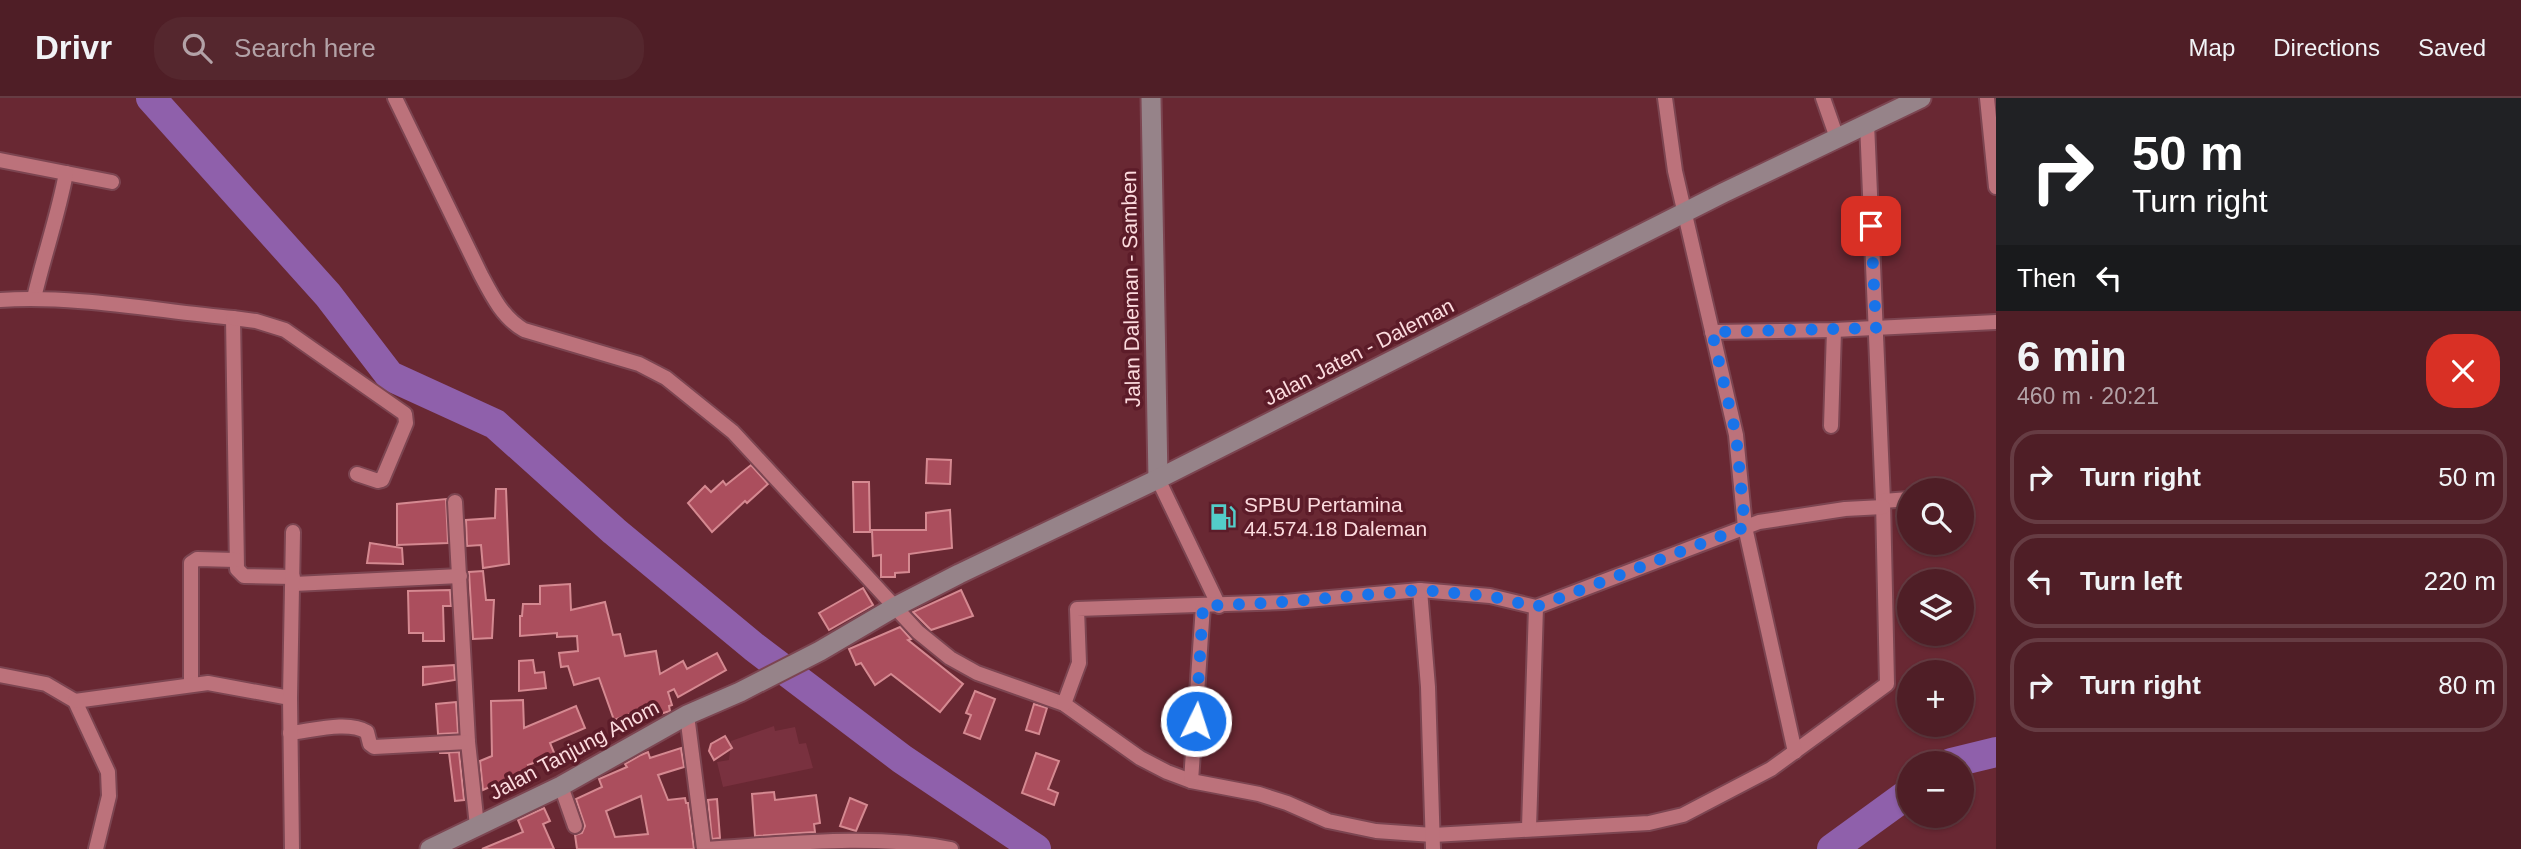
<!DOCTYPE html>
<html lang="en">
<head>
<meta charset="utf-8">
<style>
  :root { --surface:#4f1e26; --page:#55272e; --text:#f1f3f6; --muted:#b3a2a7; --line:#663c43 }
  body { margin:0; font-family:Helvetica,sans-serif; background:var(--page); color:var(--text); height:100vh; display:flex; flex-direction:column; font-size:26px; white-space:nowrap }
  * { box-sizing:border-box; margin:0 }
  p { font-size:23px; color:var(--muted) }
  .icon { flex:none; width:38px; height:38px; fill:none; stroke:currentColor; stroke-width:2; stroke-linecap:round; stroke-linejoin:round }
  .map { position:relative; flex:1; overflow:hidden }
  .sheet { display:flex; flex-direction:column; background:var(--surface); width:525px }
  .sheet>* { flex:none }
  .banner { background:#202124; color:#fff; overflow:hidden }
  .fabs { position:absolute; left:1897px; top:380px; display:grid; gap:14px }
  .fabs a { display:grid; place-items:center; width:77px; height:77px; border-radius:50%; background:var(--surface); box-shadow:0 2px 5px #0004,0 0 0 2px var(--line); font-size:35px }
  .pin { position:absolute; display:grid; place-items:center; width:60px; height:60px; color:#fff; margin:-30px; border-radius:14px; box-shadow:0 4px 10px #0006 }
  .me { position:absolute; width:77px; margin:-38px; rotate:4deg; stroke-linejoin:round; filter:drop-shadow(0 0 5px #0008) }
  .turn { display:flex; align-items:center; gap:24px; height:147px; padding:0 21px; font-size:32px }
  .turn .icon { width:91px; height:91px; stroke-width:2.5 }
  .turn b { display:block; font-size:49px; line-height:60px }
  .then { display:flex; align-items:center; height:66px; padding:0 21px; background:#0003; gap:14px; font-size:26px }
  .round { display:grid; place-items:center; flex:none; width:74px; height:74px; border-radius:28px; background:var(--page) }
  .head { display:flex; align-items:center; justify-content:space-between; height:119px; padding:0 21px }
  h1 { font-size:42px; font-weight:600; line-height:52px }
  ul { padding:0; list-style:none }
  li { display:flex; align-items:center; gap:21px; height:94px; margin:0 14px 10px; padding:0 7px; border:4px solid var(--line); border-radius:28px }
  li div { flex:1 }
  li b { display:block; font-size:26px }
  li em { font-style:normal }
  header { display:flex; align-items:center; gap:42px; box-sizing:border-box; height:98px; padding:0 35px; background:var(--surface); border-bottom:2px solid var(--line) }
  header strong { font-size:33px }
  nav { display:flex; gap:38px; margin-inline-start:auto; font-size:24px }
  .search { width:490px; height:63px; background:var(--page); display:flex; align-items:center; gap:18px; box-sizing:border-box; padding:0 24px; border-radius:28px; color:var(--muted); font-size:26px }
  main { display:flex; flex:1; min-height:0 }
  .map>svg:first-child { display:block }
</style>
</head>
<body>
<header>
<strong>Drivr</strong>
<div class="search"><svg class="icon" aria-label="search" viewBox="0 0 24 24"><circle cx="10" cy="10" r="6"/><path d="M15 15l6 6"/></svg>Search here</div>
<nav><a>Map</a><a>Directions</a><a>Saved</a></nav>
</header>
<main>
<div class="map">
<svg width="1996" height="751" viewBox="0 0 1996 751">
  <rect width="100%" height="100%" fill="#692833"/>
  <!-- built -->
  <polygon fill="#79313f" points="774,628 775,633 795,629 799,646 806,645 813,670 723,689 717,664 729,662 731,643"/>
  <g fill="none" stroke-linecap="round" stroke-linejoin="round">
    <!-- river -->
    <g stroke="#8f60ab" stroke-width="30">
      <polyline points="151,0 328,197 390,278 495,326 614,433 754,549 902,661 1036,751"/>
      <polyline points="1951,665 1996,654"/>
      <polyline points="1832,751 1909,695"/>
    </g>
  </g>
  <!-- building -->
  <g fill="#ab4e5d" stroke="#d58991" stroke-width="2" fill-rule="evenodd">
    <polygon points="927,361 951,362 950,386 926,385"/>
    <polygon points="751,367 768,386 747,405 745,403 712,434 688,405 705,388 711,394 723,383 726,387"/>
    <polygon points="853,384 869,384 870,434 854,434"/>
    <polygon points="496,391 506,391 509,466 483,470 481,447 467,448 466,422 495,420"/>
    <polygon points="446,401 448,445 397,447 397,406"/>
    <polygon points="950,412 952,450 909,456 909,474 895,475 895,479 881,479 881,457 873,458 872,432 926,432 926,415"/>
    <polygon points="370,445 402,450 403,466 367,465"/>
    <polygon points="483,473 486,502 494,502 492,540 473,541 469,474"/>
    <polygon points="570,486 571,512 605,504 613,537 620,536 625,558 656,553 660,576 683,563 687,571 717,555 726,572 678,599 674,591 668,594 672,607 669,608 670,613 641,622 638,613 614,622 599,580 574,587 568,568 561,569 559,555 578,553 577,538 557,539 557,535 520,538 520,518 522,518 523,506 540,506 540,488"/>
    <polygon points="863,490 873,507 829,532 819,515"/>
    <polygon points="450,492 451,508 443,508 444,543 423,543 423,535 409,535 408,493"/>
    <polygon points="961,492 973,518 931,532 913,514"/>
    <polygon points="900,529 911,541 908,542 963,586 940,614 891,576 875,587 861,565 856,567 849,551"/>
    <polygon points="533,562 535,575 544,574 546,590 519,593 519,563"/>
    <polygon points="454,567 455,582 423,587 423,569"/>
    <polygon points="975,593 995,601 980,641 964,635 971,617 966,615"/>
    <polygon points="523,602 524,630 576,608 585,630 550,645 555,657 528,667 532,676 517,682 515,678 483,692 480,663 492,658 491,603"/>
    <polygon points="456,604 458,635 438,636 436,606"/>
    <polygon points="1034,606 1047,610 1039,636 1026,632"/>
    <polygon points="725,638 732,650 714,662 709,653 711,646"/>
    <path d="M681,650l3,19 -26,8 10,25 17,-2 1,5h2l6,46h-117l-2,-14 7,-2 3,-7 -9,-27 26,-12 -3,-8 28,-12 -2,-3 16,-9 7,-3 2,6zM641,698l7,38 -33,3 -9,-26z"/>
    <polygon points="459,654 464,702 455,703 449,655 439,655"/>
    <polygon points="1036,655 1059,663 1048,691 1058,695 1054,707 1022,695"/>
    <polygon points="774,694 775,702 816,697 820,725 814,726 815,734 755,738 752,696"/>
    <polygon points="850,700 867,707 856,733 840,728"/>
    <polygon points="717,701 720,740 712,741 708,702"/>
    <polygon points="544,710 550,723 543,726 554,751 482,751 523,734 518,722"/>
  </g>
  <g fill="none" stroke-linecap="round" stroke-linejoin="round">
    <defs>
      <g id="street">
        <path d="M395,0l86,177c11,21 22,43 43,55l115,34 27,14 67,54 185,200 32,26 27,15 87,31 76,54 27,14 24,9 68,13 28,9 41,18 48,10 57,4 216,-12 34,-8 88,-46 116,-85 -4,-183 -16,-378"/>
        <polyline points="1665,0 1675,73 1736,337 1745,429 1795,654"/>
        <polyline points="1823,0 1837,40"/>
        <polyline points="1987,0 1996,89"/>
        <polyline points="0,62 112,84"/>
        <path d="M34,200c10,-43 24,-82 32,-125"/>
        <path d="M0,202c77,-5 156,11 233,18l4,251 7,7 49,1"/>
        <polyline points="233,220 256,223 285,232 405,316 406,325 382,382 378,383 357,376"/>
        <polyline points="1712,234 1834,232 1996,224"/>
        <polyline points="1831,328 1834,232"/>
        <polyline points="1158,381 1219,508"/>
        <polyline points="1883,403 1909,401"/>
        <polyline points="455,404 468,644 477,728"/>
        <polyline points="294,486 460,478"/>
        <polyline points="1420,492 1428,589 1433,751"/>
        <polyline points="0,577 46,586 75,603 108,674 109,698 96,751"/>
        <polyline points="191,586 191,465 197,461 236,462"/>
        <polyline points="75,603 208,585 290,600"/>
        <polyline points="1064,606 1079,565 1077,511 1284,504 1420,492 1490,498 1536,509 1759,424 1845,411 1883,409"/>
        <polyline points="687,617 704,751"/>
        <path d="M290,635c21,-2 58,-13 77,-1l3,12 4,3 94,-5"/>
        <polyline points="1191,683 1203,508"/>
        <polyline points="561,688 575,728"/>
        <polyline points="1529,730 1536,509"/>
        <polyline points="292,751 290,600 293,434"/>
        <path d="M705,751c81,-5 165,-16 246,0"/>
      </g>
      <g id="secondary">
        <polyline points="1151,0 1158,381"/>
        <polyline points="430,751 561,688 687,617 740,594 820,553 895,509 959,476 1158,381 1723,95 1921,0"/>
      </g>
    </defs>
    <!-- street casing -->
    <use href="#street" stroke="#7c4551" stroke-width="18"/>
    <!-- secondary casing -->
    <use href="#secondary" stroke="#7c4551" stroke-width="23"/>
    <!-- street -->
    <use href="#street" stroke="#bc727b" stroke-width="14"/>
    <!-- secondary -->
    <use href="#secondary" stroke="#968389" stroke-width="19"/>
  </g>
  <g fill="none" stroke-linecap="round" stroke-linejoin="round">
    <!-- route -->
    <polyline stroke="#1a73e8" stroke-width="12" stroke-dasharray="0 21.6" points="1196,623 1203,508 1284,504 1420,492 1490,498 1536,509 1745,429 1736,337 1712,234 1876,230 1871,128"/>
  </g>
  <!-- icons -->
  <defs>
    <symbol id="fuel-bare" viewBox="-9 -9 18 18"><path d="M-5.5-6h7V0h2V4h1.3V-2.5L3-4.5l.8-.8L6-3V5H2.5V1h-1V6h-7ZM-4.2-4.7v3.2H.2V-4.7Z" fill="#53cdc9" stroke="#5c1c29" stroke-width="2.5" paint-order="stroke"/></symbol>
  </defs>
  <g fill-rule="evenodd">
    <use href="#fuel-bare" x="1204" y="400" width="38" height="38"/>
  </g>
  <g text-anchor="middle" stroke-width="7" stroke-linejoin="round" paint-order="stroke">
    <!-- street labels -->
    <g font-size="21" fill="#fcdbde" stroke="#5c1c29">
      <text transform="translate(1131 191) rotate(-91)" y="7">Jalan Daleman - Samben</text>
      <text transform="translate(1359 254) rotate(-27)" y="7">Jalan Jaten - Daleman</text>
      <text transform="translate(574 652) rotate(-28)" y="7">Jalan Tanjung Anom</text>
    </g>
    <!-- poi labels -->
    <g font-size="21" fill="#fcdbde" stroke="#5c1c29" text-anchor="start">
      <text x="1244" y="414">SPBU Pertamina<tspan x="1244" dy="24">44.574.18 Daleman</tspan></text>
    </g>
  </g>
</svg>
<div class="fabs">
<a><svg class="icon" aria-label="search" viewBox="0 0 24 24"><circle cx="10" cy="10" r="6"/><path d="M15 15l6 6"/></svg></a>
<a><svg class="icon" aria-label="layers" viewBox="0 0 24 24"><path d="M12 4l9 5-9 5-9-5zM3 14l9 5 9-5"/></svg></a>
<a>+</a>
<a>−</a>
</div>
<div class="pin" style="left:1871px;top:128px;background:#d93025"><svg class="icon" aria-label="arrive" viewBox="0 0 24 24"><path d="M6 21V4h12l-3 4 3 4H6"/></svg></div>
<svg class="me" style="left:1196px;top:623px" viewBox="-20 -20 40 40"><circle r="17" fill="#1a73e8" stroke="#fff" stroke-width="3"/><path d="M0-11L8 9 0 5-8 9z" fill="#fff"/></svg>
</div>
<section class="sheet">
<div class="banner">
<div class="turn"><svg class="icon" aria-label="right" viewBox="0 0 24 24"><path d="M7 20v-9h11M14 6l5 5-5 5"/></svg><div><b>50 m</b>Turn right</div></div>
<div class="then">Then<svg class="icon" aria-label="left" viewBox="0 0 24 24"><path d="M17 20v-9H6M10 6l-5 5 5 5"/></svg></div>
</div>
<div class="head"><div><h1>6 min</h1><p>460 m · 20:21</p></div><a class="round" style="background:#d93025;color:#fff"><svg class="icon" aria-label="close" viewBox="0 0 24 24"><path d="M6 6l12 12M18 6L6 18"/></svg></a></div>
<ul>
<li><svg class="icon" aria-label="right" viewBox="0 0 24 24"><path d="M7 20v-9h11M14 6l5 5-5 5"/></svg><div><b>Turn right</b></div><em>50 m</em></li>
<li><svg class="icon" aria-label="left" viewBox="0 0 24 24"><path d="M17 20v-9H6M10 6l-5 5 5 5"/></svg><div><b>Turn left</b></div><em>220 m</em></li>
<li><svg class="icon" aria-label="right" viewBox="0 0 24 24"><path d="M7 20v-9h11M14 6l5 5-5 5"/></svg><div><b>Turn right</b></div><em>80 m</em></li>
</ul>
</section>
</main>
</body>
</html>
